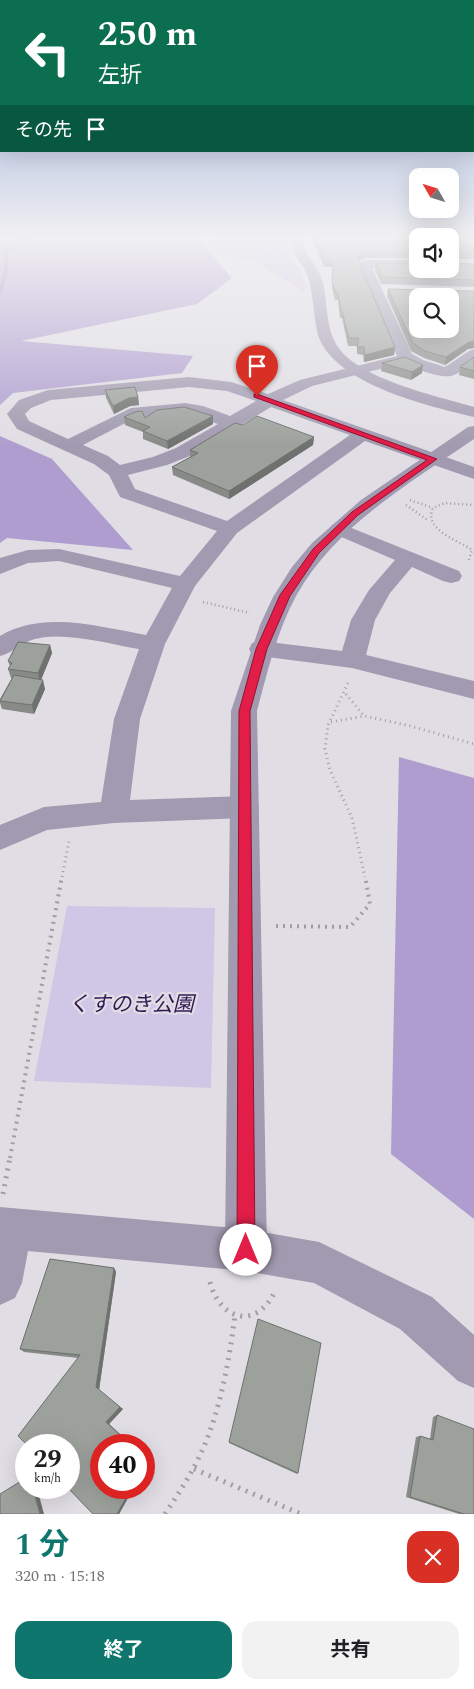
<!DOCTYPE html>
<html lang="ja">
<head>
<meta charset="utf-8">
<style>
  :root { --surface:#fff; --page:#f2f2f2; --text:#202124; --muted:#757577; --accent:#0f766e }
  body { margin:0; font-family:Spectral,"Noto Sans JP",serif; background:var(--page); color:var(--text); height:100vh; display:flex; flex-direction:column; font-size:19px; white-space:nowrap }
  * { box-sizing:border-box; margin:0 }
  p { font-size:16px; color:var(--muted) }
  .icon { flex:none; width:28px; height:28px; fill:none; stroke:currentColor; stroke-width:2; stroke-linecap:round; stroke-linejoin:round }
  .map { position:relative; height:1514px; overflow:hidden }
  .sheet { display:flex; flex-direction:column; background:var(--surface); flex:1 }
  .sheet>* { flex:none }
  .guide { position:absolute; left:0px; top:0px; width:475px; height:152px; box-shadow:0 5px 20px #0002; background:#0b6e4f; color:#fff; overflow:hidden }
  .needle { width:32px; rotate:309deg }
  .fabs { position:absolute; left:409px; top:168px; display:grid; gap:10px }
  .fabs a { display:grid; place-items:center; width:50px; height:50px; border-radius:10px; background:var(--surface); box-shadow:0 5px 20px #0002; font-size:25px }
  .speed { position:absolute; left:15px; top:1434px; display:flex; gap:10px; font-size:25px; font-weight:700; text-align:center }
  .speed>* { display:grid; place-content:center; width:65px; height:65px; border-radius:50%; background:var(--surface); box-shadow:0 5px 20px #0002; line-height:1 }
  .speed small { font-size:12px; font-weight:400 }
  .speed .limit { border:8px solid #d22; background:#fff; color:#111 }
  .pin { position:absolute; display:grid; place-items:center; width:42px; height:42px; color:#fff; margin:-51px -21px; border-radius:50% 50% 50% 0; rotate:-45deg; box-shadow:0 0 5px #0007 }
  .pin .icon { rotate:45deg }
  .me { position:absolute; width:55px; margin:-28px; rotate:0deg; stroke-linejoin:round; filter:drop-shadow(0 0 4px #0008) }
  .turn { display:flex; align-items:center; gap:18px; height:105px; padding:0 15px; font-size:22px }
  .turn .icon { width:65px; height:65px; stroke-width:2.5 }
  .turn b { display:block; font-size:35px; line-height:42px }
  .then { display:flex; align-items:center; height:48px; padding:0 15px; background:#0003; gap:10px; font-size:19px }
  .round { display:grid; place-items:center; flex:none; width:52px; height:52px; border-radius:15px; background:var(--page) }
  .head { display:flex; align-items:center; justify-content:space-between; height:85px; padding:0 15px }
  h1 { font-size:30px; font-weight:700; line-height:38px; color:var(--accent) }
  .cta { display:flex; gap:10px; margin-top:auto; padding:10px 15px }
  .cta a { flex:1; height:58px; border-radius:15px; background:var(--accent); color:#fff; font-size:20px; font-weight:700; line-height:58px; text-align:center }
  .cta a+a { background:var(--page); color:var(--text) }
  .map>svg:first-child { display:block }
</style>
</head>
<body>
<div class="map">
<svg width="474" height="1514" viewBox="0 0 474 1514">
  <rect width="100%" height="100%" fill="#e0dee4"/>
  <!-- green -->
  <g fill="#d0c6e6">
    <path d="M230,235h57c-6,16 6,24 14,36 3,6 3,14 4,21l-52,-31 -33,-7 -11,-5 6,-8z"/>
    <polygon points="67,906 215,908 211,1088 34,1081"/>
  </g>
  <!-- forest -->
  <g fill="#ae9dce">
    <polygon points="0,235 195,235 232,278 197,304 21,341 193,356 182,373 13,393 0,405"/>
    <polygon points="0,436 52,459 133,550 7,538 0,543"/>
    <polygon points="399,757 474,778 474,1219 391,1154"/>
  </g>
  <g fill="none" stroke-linecap="round" stroke-linejoin="round">
    <!-- stream -->
    <polygon fill="#9181b0" fill-rule="evenodd" points="25,235 29,235 8,252 8,270 2,293 0,294 0,285 4,270 4,252"/>
    <!-- path-far4 -->
    <g stroke="#a09ea3" stroke-width="1" stroke-dasharray="0.5 2" stroke-linecap="butt">
      <polyline points="462,235 462,244"/>
      <polyline points="265,251 270,258 282,262"/>
      <polyline points="450,260 474,261"/>
    </g>
    <!-- path-far3 -->
    <g stroke="#a09ea3" stroke-width="2.5" stroke-dasharray="1 3" stroke-linecap="butt">
      <polyline points="410,500 433,508"/>
      <polyline points="406,505 429,521"/>
      <path d="M469,560l3,-10c-14,-10 -49,-20 -39,-42l12,-5 29,2"/>
      <polyline points="203,602 250,613"/>
    </g>
    <!-- path-far2 -->
    <g stroke="#a09ea3" stroke-width="3" stroke-dasharray="1 4" stroke-linecap="butt">
      <polyline points="348,683 328,725 325,749 330,770 352,818 365,877"/>
      <polyline points="346,694 364,716"/>
      <polyline points="331,722 365,716 410,726 474,744"/>
      <polyline points="62,877 69,841"/>
    </g>
    <!-- path-far1 -->
    <g stroke="#a09ea3" stroke-width="4" stroke-dasharray="2 5" stroke-linecap="butt">
      <polyline points="276,926 350,927 370,904 365,876"/>
      <polyline points="10,1158 62,876"/>
    </g>
    <!-- path -->
    <g stroke="#a09ea3" stroke-width="5" stroke-dasharray="2 6" stroke-linecap="butt">
      <polyline points="3,1194 10,1157"/>
      <path d="M210,1282c10,39 47,48 65,9"/>
      <polyline points="194,1469 301,1514"/>
      <path d="M165,1514c14,-21 27,-41 37,-63 19,-43 27,-90 33,-136"/>
    </g>
    <!-- minor -->
    <g fill="#a19ab0" fill-rule="evenodd">
      <polygon points="340,235 352,235 351,237 418,238 418,246 344,245 338,241"/>
      <path d="M364,260h54v8h-46l40,86 11,6 22,7 24,-16 5,-2v12c-6,5 -13,11 -20,14 -9,5 -40,-6 -50,-12l-92,23 -29,14 191,67v12l-109,-38 -128,92 -42,53 -30,58 -25,75 -10,81 115,-4 10,3 4,8 -4,8 -10,3 -131,5 -67,7 -47,20v-25l44,-18 57,-5 13,-83 25,-70c-30,-5 -75,-18 -104,-10 -13,3 -22,14 -35,17v-20c44,-26 99,-9 146,-1l26,-47 -113,-27 -31,2 -28,11v-16l28,-8 31,-1 121,27 37,-45 -97,-34 -11,-22 -15,-11 -77,-35 -10,-15 12,-14 29,-10 141,-13 42,5 37,12 32,-14 97,-24 -39,-92zM189,387l38,4 29,10 -26,15 -27,-10 -18,-3 -54,5 -63,31 -39,-18 -4,-7 6,-6 20,-8zM271,407l79,28 -123,86 -92,-32 -7,-14 39,-10 23,-9zM185,413l33,11 -42,24 -23,9 -33,8 -12,-9 -25,-11 52,-27z"/>
      <polygon points="339,523 459,571 462,576 459,581 451,583 443,581 412,567 390,593 375,620 366,655 474,681 474,699 352,668 252,655 249,649 252,643 261,641 342,651 351,620 369,590 395,560 332,533 329,529 332,525"/>
      <polygon points="0,1207 246,1229 319,1242 432,1297 474,1335 474,1388 458,1381 400,1329 314,1283 246,1271 28,1251 22,1283 15,1298 0,1305"/>
    </g>
    <!-- tertiary -->
    <g fill="#a19ab0" fill-rule="evenodd">
      <path d="M292,235h12c-3,19 13,28 18,45 6,20 3,45 14,64 20,35 101,52 138,63v10c-46,-11 -140,-33 -156,-82 -5,-19 -4,-39 -10,-58 -6,-16 -20,-24 -16,-42z"/>
      <path d="M474,426v13c-64,44 -139,87 -178,157 -19,35 -29,77 -39,115l10,539 -6,15 -15,6 -15,-6 -6,-15 6,-539 29,-86 13,-28 19,-30 20,-24 49,-43 107,-73z"/>
    </g>
  </g>
  <!-- wall -->
  <g fill="#878a86">
    <polygon points="314,235 339,235 339,236 345,240 418,241 418,258 364,258 358,262 395,347 394,355 364,362 363,355 357,354 357,346 348,346 342,318 340,318 338,300 335,300 332,288 333,267 324,267 313,241"/>
    <polygon points="374,235 474,235 474,238 450,238 450,236 418,237"/>
    <polygon points="450,241 451,242 474,243 474,259 450,259"/>
    <polygon points="376,263 451,263 474,264 474,287 381,284 375,270"/>
    <polygon points="388,289 474,291 474,348 468,349 445,365 424,358 411,351 387,296"/>
    <polygon points="474,357 474,379 459,375 460,367"/>
    <polygon points="382,363 422,373 411,380 381,371"/>
    <polygon points="105,390 138,397 139,405 130,406 114,414 106,398"/>
    <polygon points="124,417 145,418 213,424 168,449 143,439 143,432 125,425"/>
    <polygon points="243,425 314,437 313,445 229,499 173,475 172,467 190,457 190,450"/>
    <polygon points="50,645 52,653 41,680 45,689 34,714 2,709 0,703 0,699 12,678 11,678 8,669 10,666 8,661"/>
    <polygon points="50,1259 114,1268 116,1272 99,1390 123,1409 109,1424 132,1445 101,1445 101,1488 120,1488 129,1496 119,1514 93,1514 68,1488 69,1488 69,1445 27,1445 18,1436 78,1358 24,1352 20,1349"/>
    <polygon points="437,1415 474,1514 459,1514 406,1497 416,1437 420,1436 430,1439 433,1417"/>
    <polygon points="229,1442 298,1473 297,1474 229,1443"/>
  </g>
  <!-- shaded-wall -->
  <g fill="#6e716d">
    <polygon points="365,251 364,258 357,262 356,265 358,256"/>
    <polygon points="474,341 474,348 468,349 445,365 446,357 469,342"/>
    <polygon points="395,347 394,355 364,362 365,355"/>
    <polygon points="423,365 422,373 411,380 412,372"/>
    <polygon points="138,397 139,405 130,406 114,414 113,406 129,398"/>
    <polygon points="213,416 213,424 168,449 167,441"/>
    <polygon points="314,437 313,445 229,499 229,491"/>
    <polygon points="50,645 52,653 40,682 38,673"/>
    <polygon points="43,680 45,689 34,714 32,705"/>
    <polygon points="114,1268 116,1272 99,1390 96,1387"/>
    <polygon points="120,1407 123,1409 109,1424 132,1445 106,1422"/>
    <polygon points="33,1488 37,1488 44,1514 40,1514"/>
    <polygon points="118,1488 120,1488 129,1496 119,1514 117,1514"/>
  </g>
  <!-- building -->
  <g fill="#9da19c" stroke="#6e716d" fill-rule="evenodd">
    <polygon points="314,235 337,235 345,240 418,241 418,251 365,251 358,256 357,258 395,347 365,355 364,347 357,347 359,338 349,338 342,311 341,311 338,293 336,293 332,282 333,261 325,261"/>
    <polygon points="421,235 450,235 449,236 421,236"/>
    <polygon points="450,241 451,242 474,243 474,252 450,252"/>
    <polygon points="450,262 451,263 474,264 474,280 382,277 376,263 418,263 418,269 450,269"/>
    <path d="M388,289l86,2v50l-5,1 -23,15 -21,-6 -12,-8zM418,296h32v33h-32z"/>
    <polygon points="405,357 423,365 412,372 382,363"/>
    <polygon points="474,357 474,371 460,367"/>
    <polygon points="135,387 138,397 129,398 113,406 105,390"/>
    <polygon points="184,407 213,416 167,441 143,431 150,427 124,417 135,412 142,411 145,418 157,410"/>
    <polygon points="257,416 314,437 229,491 172,467 198,453 190,450 235,423 243,425"/>
    <polygon points="18,642 50,645 38,673 8,669 12,663 8,661"/>
    <polygon points="14,675 43,680 32,705 0,701"/>
    <polygon points="50,1259 114,1268 96,1387 120,1407 106,1422 131,1445 101,1445 101,1488 118,1488 127,1496 117,1514 93,1514 68,1488 69,1488 69,1445 27,1445 18,1436 80,1355 20,1349"/>
    <polygon points="258,1319 321,1343 298,1473 229,1442"/>
    <polygon points="437,1415 474,1429 474,1514 464,1514 410,1497 420,1436 433,1440"/>
    <polygon points="26,1478 26,1488 33,1488 40,1514 0,1514 0,1494"/>
  </g>
  <!-- sky -->
  <linearGradient id="sky" x2="0" y2="1"><stop stop-color="#85a0d2"/><stop offset="0.53" stop-color="#f1f0f3"/><stop offset="1" stop-color="#f1f0f3" stop-opacity="0"/></linearGradient>
  <rect width="474" height="447" fill="url(#sky)"/>
  <!-- route -->
  <polygon fill="#e11d48" stroke="#92132f" points="257,394 437,459 358,515 319,553 290,596 267,649 250,711 255,1250 252,1256 246,1258 240,1256 237,1250 239,711 256,649 280,595 313,549 352,512 427,460 254,397 254,394"/>
  <g text-anchor="middle" stroke-width="4.5" stroke-linejoin="round" paint-order="stroke">
    <!-- near-park labels -->
    <g font-size="21" font-style="italic" fill="#321852" stroke="#e0dee4">
      <text x="131" y="1011">くすのき公園</text>
    </g>
  </g>
</svg>
<div class="fabs">
<a><svg class="needle" viewBox="-14 -14 28 28"><path d="M0-13l5 13h-10z" fill="#e53935"/><path d="M0 13l5-13h-10z" fill="#757577"/></svg></a>
<a><svg class="icon" aria-label="sound" viewBox="0 0 24 24"><path d="M4 9h4l5-4v14l-5-4H4zM17 9q2 3 0 6"/></svg></a>
<a><svg class="icon" aria-label="search" viewBox="0 0 24 24"><circle cx="10" cy="10" r="6"/><path d="M15 15l6 6"/></svg></a>
</div>
<div class="speed"><div>29<small>km/h</small></div><div class="limit">40</div></div>
<div class="pin" style="left:257px;top:396px;background:#d93025"><svg class="icon" aria-label="arrive" viewBox="0 0 24 24"><path d="M6 21V4h12l-3 4 3 4H6"/></svg></div>
<svg class="me" style="left:246px;top:1250px" viewBox="-20 -20 40 40"><circle r="19" fill="#fff"/><path d="M0-13L10 11 0 6-10 11z" fill="#e11d48"/></svg>
<div class="guide">
<div class="turn"><svg class="icon" aria-label="left" viewBox="0 0 24 24"><path d="M17 20v-9H6M10 6l-5 5 5 5"/></svg><div><b>250 m</b>左折</div></div>
<div class="then">その先<svg class="icon" aria-label="arrive" viewBox="0 0 24 24"><path d="M6 21V4h12l-3 4 3 4H6"/></svg></div>
</div>
</div>
<section class="sheet">
<div class="head"><div><h1>1 分</h1><p>320 m · 15:18</p></div><a class="round" style="background:#d93025;color:#fff"><svg class="icon" aria-label="close" viewBox="0 0 24 24"><path d="M6 6l12 12M18 6L6 18"/></svg></a></div>
<div class="cta"><a>終了</a><a>共有</a></div>
</section>
</body>
</html>
